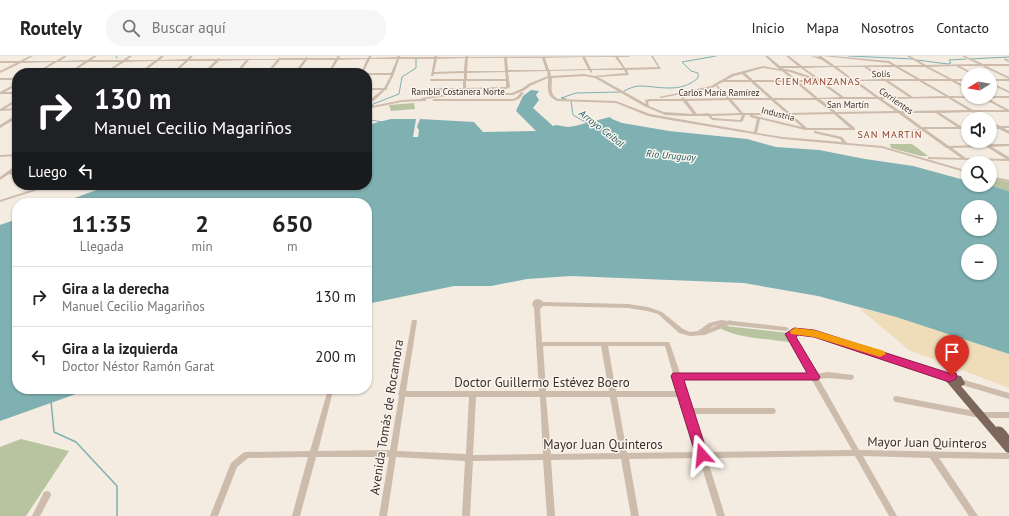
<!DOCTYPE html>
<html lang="es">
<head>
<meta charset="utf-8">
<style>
  :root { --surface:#fff; --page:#f6f6f6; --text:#222; --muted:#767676; --line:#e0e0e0 }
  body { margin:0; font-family:"PT Sans",sans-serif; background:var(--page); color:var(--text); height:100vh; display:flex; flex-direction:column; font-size:15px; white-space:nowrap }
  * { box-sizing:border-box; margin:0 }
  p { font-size:13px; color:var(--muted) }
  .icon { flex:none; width:22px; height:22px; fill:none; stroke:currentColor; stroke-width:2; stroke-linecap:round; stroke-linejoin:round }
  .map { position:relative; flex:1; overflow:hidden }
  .details { position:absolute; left:12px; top:142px; width:360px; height:196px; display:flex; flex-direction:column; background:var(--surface); border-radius:16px; box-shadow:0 1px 3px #0004 }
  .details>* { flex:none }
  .top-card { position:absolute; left:12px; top:12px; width:360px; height:122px; border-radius:16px; box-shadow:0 1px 3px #0004; background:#202124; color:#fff; overflow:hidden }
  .needle { width:26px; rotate:259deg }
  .buttons { position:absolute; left:961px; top:12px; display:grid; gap:8px }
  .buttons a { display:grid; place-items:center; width:36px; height:36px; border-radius:50%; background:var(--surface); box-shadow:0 1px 3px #0004; font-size:20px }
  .pin { position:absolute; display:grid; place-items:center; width:34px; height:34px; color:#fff; margin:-41px -17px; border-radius:50% 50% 50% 0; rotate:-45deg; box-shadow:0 0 4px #0007 }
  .pin .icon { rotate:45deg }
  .me { position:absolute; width:44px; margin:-22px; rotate:342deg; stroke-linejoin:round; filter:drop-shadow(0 0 3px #0008) }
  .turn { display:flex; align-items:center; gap:14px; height:84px; padding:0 16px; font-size:18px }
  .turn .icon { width:52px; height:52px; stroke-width:2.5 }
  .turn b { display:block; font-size:28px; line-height:34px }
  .then { display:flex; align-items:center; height:38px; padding:0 16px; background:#0003; gap:8px; font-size:15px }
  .eta { display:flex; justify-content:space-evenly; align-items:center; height:68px; text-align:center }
  .eta b { font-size:24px; font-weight:800; line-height:28px }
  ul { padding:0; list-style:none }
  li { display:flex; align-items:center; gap:12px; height:60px; padding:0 16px; border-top:1px solid var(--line) }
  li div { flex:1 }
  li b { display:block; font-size:15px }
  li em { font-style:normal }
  header { display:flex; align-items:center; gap:24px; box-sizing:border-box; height:56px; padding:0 20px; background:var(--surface); border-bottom:1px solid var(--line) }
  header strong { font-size:19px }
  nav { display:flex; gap:22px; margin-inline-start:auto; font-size:14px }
  .search { width:280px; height:36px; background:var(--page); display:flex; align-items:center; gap:10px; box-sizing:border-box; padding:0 14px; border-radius:16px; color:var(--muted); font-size:15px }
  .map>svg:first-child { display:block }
</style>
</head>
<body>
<header>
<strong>Routely</strong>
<div class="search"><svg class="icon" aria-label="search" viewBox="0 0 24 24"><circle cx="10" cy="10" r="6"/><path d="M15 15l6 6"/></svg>Buscar aquí</div>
<nav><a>Inicio</a><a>Mapa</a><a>Nosotros</a><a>Contacto</a></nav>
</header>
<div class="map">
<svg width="1009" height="460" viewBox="0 0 1009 460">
  <rect width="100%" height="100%" fill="#f4ebe1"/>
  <!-- green -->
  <g fill="#b8c4a0">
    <polygon points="414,47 415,53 391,55 389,49"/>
    <polygon points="890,88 912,88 928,100 921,100 891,92"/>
    <polygon points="990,122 1009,126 1009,135 989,129"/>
    <path d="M716,269l72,8 1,9c-19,-3 -59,-4 -73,-17z"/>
    <polygon points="21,383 69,395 26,460 0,460 0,391"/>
  </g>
  <!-- sand -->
  <polygon fill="#efdcb8" points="859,252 896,261 1009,298 1009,332 909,294"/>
  <!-- water -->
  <g fill="#7fb0b2" fill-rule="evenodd">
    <path d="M531,34l8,1 -3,4 3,5 -6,8 20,18 3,-1 12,2 7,-1 35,-9 2,2 10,4 47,8 78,8 29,8 43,3 46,9 48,7 55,15v4h21l20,6v163l-113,-37 -78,-21 -74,-13 -173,-7 -44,3 -36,7h-37l-87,18v-101h-306l49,-18h257v-60l24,-6h25l-3,18h5l1,-7 -2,-3 3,-8 54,3 9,10 53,-1 -20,-20 7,-15zM968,151h22v22h-22zM968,195h22v22h-22z"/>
    <polygon points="17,163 17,333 90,333 0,365 0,169"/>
  </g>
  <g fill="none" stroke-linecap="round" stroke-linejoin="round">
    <!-- stream-far1 -->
    <g stroke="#7fb0b2" stroke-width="1">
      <polyline points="116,0 117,2"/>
      <polyline points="849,0 913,3"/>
      <polyline points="970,3 1009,1"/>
      <polyline points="917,4 948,8 951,7 949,4 966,3"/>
      <path d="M624,35c4,-2 10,-5 15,-5 20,0 41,8 59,-8v-5l-7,-2 -9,-9 34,-6"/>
      <polyline points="566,43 561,42 576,37 621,36"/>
      <polyline points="571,45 573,59 587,67"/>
      <polyline points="382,66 371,64 369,61 373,48 399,38 402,21 416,12 416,3"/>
    </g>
    <!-- stream -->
    <polyline stroke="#7fb0b2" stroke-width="1.5" points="51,345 54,376 76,386 117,430 117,460"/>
    <!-- minor -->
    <g fill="#cdbbac" fill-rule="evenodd">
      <path d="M30,0h3l-9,5h32l8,-5h3l-7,5 27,-1 7,-4h3l-6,4h32l6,-4h3l-5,4h29l5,-4h3l-4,4 27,-1 3,-3h3l-3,3h27l2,-1 1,1h58l2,-2 1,1h24l2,-1 1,1h28l2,-2h2l-1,2h29l1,-2h2v2l26,-1 1,-1h2v1h34l1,-1h2v1h29v-1h2v1l162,-1 -1,1h-11l7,11 33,-1 -7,-11h2l8,13 -34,1 2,5 -31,2 48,27 -1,-4 5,-1h32l-1,-1 2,-1 2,2 41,-1 -10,-12 -4,2 -51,10 -2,-1 52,-11 21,-12 31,-8 16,3 -14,-13h3l12,10h18l-12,-10h3l13,10h29l-9,-6 -12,-4 9,1 -1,-1h3l14,10 57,-1 -4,-2 -65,-7h10l56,5 7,4h26l-15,-9h3l16,9 52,-1 -16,-8h3l18,8h26v2h-23l23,11v2l-27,-13h-22l16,9h-3l-17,-9 -27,1 23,12h16v2h-12l12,7v2l-17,-9h-28l26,15 41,1v-1h19v2h-22l22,12v2h-33l11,7h-4l-11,-7 -32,1 22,14h6v2h-2l2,1v3l-7,-4h-36l24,17 35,-1 -5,-4h5l5,3h20v2l-17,1 17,10v4l-81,-2v-2h1l32,1 -14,-10h-1l-1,-1 -22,-16 -22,1v-2h1l18,-1 -22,-16 -60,1 17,14v2h-50l-45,-11 -3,14 26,4 59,5 -2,-3 -26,-6v-2h1l27,6 5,6 35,3 86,25v2l-86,-25 -99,-9 -113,-19 -22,-4 -32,-13 -59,-2c-11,-5 -9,-12 -9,-23l-18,8 -5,4 -12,5h-59l-28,4v2h-1l-23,1 -35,7v-2l35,-7 19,-1 1,-1 32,-5h58l11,-5 5,-4 20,-8 -1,-5 -39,1 2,15 -4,2h-40v3l-2,1 -2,-1 1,-2h-34l-2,-1 1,-1h35v-7h-33v-2h34v-6l-30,1 -1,2h-2l3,-17h-35l-5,15 -7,14v2h-2l-9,9 -9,6v-3l15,-12h-15v-2h17l7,-13h-24v-2h24l6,-14h-27l-7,14h-2l6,-14 -29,1 -8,13h-2l7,-13h-28l-10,13h-3l10,-13h-24l-11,13h-3l11,-13h-28l-11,13h-3l11,-13 -27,1 -13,12h-3l12,-12h-27l-13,12h-3l13,-12h-27l-16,12h-3l15,-12 -30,1 -17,11h-3l16,-11h-32l-17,11h-3l16,-11h-27l-19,11h-3l18,-11 -32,1 -21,10v-2l16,-8h-16v-2h20zM582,1l6,12 -39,1 -4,-12zM585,1h30l8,11 -32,1zM465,2l-1,13 -30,1 3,-13zM468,2h36l1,13h-38zM507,2h35l4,12h-38zM833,11l18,13h-30l-17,-12zM837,11h27l18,12 -28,1zM867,11h28l21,12h-30zM899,11h26l23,12h-28zM763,12l19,3 11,9h-40l-8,-7zM782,12h19l14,10 -24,-8 -7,-1zM589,14l2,3 1,-1v-2h32l2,3 -32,3 -10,-2 -33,2 -1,-5zM786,15l4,1 23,8h-16zM505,16l1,7h-39v-6zM742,18l7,6h-23l8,-4zM584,20l11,2 49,28 21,9 21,1h22l4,4 29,2 2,-1 2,-6h5v2l7,2 -3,13 -104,-18 -34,-13 -58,-2c-9,-5 -6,-12 -6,-21zM466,25h40v6l-40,1zM853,25l22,16h-31l-21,-15zM857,25h28l24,16h-30zM889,25h30l26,15 -32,1zM723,26h28l18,16h-39l-13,-13zM755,26h40l19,16h-41zM799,26h20l21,15 -22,1zM948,42l20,12 -68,1 -18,-12zM952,42h30l23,12h-32zM820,43h58l17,12 -59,1zM728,44l12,13 -30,1 -2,-1 -11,1 -10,-13zM732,44h39l15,13h-43zM775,44h41l16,12 -42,1zM650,45h33l10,13 -29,-2 -15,-6 -1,-4zM903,57h33l21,14h-35zM834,58l16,14h-43l-15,-13zM742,59l-2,5 -27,-2 -2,-2zM752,59h36l14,12zM987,91l19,12 -40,-1 -14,-10z"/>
      <polygon points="1005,2 1009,4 1009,6 1004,4"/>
      <rect x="0" y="22" width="17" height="2"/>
      <rect x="990" y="23" width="19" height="2"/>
      <polygon points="990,26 1009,35 1009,37 990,28"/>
      <polygon points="17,27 17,29 5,36 17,36 17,38 0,38 0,36"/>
      <polygon points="521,36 524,37 519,43 513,45 434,45 432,44 434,43 513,43 517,41"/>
      <polygon points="17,43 17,45 5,53 17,52 17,54 0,55 0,53"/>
      <polygon points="16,59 17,59 17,62 0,72 0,69"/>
      <polygon points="990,65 1000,70 1009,70 1009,72 1004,72 1009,75 1009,78 999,73 990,73 990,71 995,71 990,67"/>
      <polygon points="17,98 17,100 0,101 0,99"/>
      <polygon points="16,109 17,109 17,112 12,116 17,118 17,121 9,118 0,124 0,121"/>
      <polygon points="990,120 1009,124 1009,126 990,122"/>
      <polygon points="80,129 88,129 88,130 73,133 41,133 0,146 0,144 41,131 73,131"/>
      <path d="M538,243l3,1 2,2 85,2 20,3 14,5 21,17 7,3 8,-1 11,-8 12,-3 7,1 2,-1 2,1 54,6 2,1 1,1 -1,1 -2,1 -57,-6 -24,10 -15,1 -11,-3 -21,-19 -11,-3 -19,-3 -85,-2 -3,3 2,33h127l1,2 10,29 130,1 -23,-40 1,-2h4l-1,-1 1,-2h2l20,2 126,39 11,6 1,2 -1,2c-5,1 -11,-4 -15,-6l-122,-39 -22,-2 24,41 12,-2 25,3 1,2 -1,2 -2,1 -23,-2 -9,1 40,71 150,3v6l-70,-1 39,58h-9l-39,-58 -67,-2 34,60h-8l-34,-60 -148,2 18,58h-8l-18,-58 -70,1 10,57h-8l-10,-57 -70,1 4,56h-8l-4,-56 -70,1 -3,55h-8l3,-55 -69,-4 -9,59h-8l10,-59h-73l-16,59h-8l16,-59 -60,1 -11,9 -19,49h-8l21,-53 12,-10 3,-1 64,-1 17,-58 2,-1 2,1 1,2 -14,56 72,-1 9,-54 -1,-2 1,-2 13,-72h4l1,1 -11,70h133l-5,-83 -2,-4 2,-4zM719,268l-10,5 4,-3zM543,290h58l8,45h-63zM608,290h57l13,45h-62zM681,323l131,1 40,70 -147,2 -13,-38h81l2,-1 1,-2 -1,-2 -2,-1h-82zM405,341h64l-3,57 -69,-3zM476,341h64l3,57 -70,1zM546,341h64l10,56 -69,1zM617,341h63l17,55 -70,1z"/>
      <polygon points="961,323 1009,337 1009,343 959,328 958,326 959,324"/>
      <polygon points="896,340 980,356 1009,356 1009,362 980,362 896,346 894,345 893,343 894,341"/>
      <polygon points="47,435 50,436 51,439 40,460 32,460 44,436"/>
    </g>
    <!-- major -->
    <path fill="#7d675c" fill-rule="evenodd" d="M950,318l11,2 4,7 -1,2 -3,1 35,41c6,-2 9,3 13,8v18l-3,-1 -60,-71 -1,-2 2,-4z"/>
  </g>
  <!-- route -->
  <polygon fill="#db2777" stroke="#8e194d" points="794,272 814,274 949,317 956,317 957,320 956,323 949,326 814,281 798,279 796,281 820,321 818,324 684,324 708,399 706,403 702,404 697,403 671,320 673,317 807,317 785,278"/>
  <!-- slow -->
  <polygon fill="#f59e0b" points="795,272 814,274 884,295 886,298 880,301 814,281 791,278 790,275"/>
  <g text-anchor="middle" stroke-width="3" stroke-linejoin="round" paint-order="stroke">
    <!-- far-street labels -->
    <g font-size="9" fill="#3b302b" stroke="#fbf5ee">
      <text transform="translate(881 18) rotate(-1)" y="3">Solís</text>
      <text x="458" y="39">Rambla Costanera Norte</text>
      <text x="719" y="40">Carlos María Ramírez</text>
      <text transform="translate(896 45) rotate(35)" y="3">Corrientes</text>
      <text x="848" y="52">San Martín</text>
      <text transform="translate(778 58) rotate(14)" y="3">Industria</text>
    </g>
    <!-- far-neighbourhood labels -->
    <g font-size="10" letter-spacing="1" fill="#8c3b22" stroke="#fbf5ee">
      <text x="818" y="29">CIEN MANZANAS</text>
      <text x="890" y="82">SAN MARTIN</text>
    </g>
    <!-- far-water labels -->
    <g font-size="10" font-style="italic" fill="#1f5a5e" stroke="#fbf5ee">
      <text transform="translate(602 72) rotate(38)" y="4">Arroyo Ceibal</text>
      <text transform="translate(671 99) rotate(5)" y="4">Río Uruguay</text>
    </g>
    <!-- near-street labels -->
    <g font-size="13" fill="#3b302b" stroke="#fbf5ee">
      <text x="542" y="331">Doctor Guillermo Estévez Boero</text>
      <text transform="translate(386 361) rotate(-81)" y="5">Avenida Tomás de Rocamora</text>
      <text transform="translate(927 386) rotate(1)" y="5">Mayor Juan Quinteros</text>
      <text x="603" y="393">Mayor Juan Quinteros</text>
    </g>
  </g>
</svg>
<div class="buttons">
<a><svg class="needle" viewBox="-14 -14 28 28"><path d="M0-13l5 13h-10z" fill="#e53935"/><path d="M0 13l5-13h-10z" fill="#767676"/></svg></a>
<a><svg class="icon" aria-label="sound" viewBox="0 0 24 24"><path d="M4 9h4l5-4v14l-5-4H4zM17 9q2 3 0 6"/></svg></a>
<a><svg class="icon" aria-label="search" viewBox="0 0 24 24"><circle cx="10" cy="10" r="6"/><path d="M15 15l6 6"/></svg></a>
<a>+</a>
<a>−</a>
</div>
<div class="pin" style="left:952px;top:320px;background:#d93025"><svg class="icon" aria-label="arrive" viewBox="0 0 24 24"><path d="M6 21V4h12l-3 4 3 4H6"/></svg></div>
<svg class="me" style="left:702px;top:399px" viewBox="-20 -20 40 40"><path d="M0-17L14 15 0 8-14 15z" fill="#db2777" stroke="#fff" stroke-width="4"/></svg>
<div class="top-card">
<div class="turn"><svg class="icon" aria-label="right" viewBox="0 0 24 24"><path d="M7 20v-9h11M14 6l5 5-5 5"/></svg><div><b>130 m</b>Manuel Cecilio Magariños</div></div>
<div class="then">Luego<svg class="icon" aria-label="left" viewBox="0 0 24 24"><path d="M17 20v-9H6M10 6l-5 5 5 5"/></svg></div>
</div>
<section class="details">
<div class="eta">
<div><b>11:35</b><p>Llegada</p></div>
<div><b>2</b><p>min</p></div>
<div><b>650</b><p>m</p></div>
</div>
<ul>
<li><svg class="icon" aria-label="right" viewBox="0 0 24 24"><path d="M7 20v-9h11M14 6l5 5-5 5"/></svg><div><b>Gira a la derecha</b><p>Manuel Cecilio Magariños</p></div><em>130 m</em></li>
<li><svg class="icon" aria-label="left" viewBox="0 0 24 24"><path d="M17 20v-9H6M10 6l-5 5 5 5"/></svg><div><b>Gira a la izquierda</b><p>Doctor Néstor Ramón Garat</p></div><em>200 m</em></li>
</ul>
</section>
</div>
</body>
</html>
